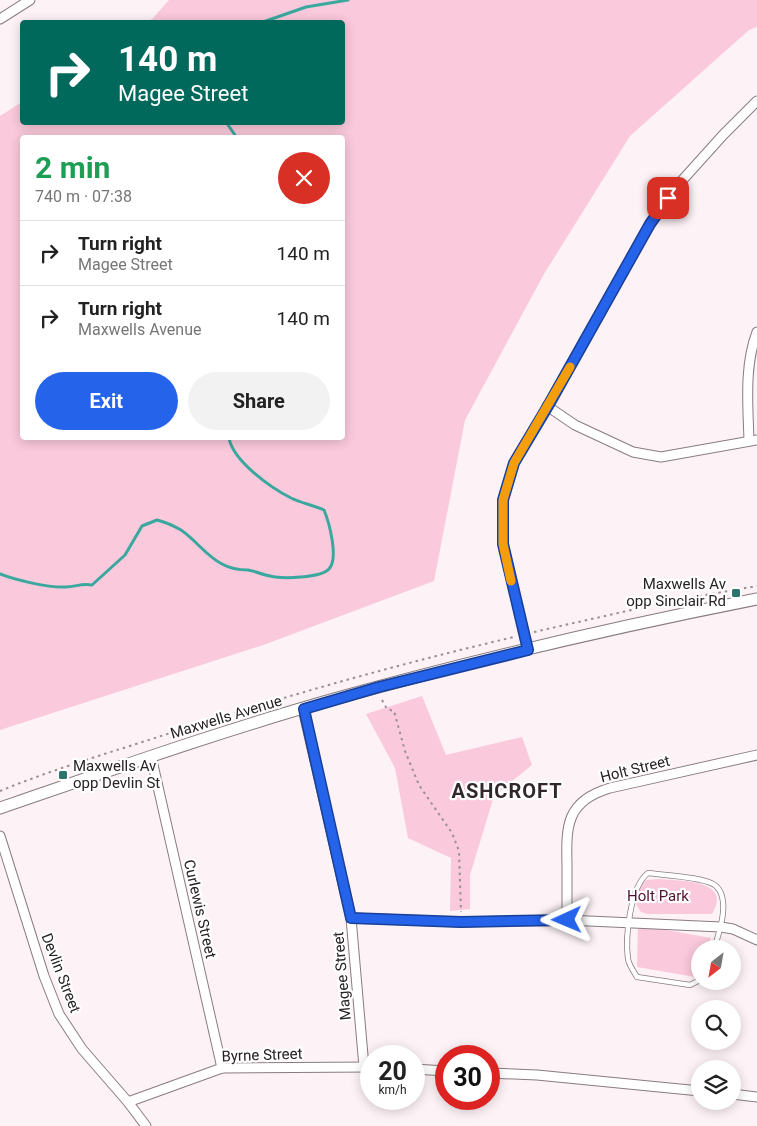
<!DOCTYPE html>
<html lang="en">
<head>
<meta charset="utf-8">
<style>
  :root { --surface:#fff; --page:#f2f2f2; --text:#222; --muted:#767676; --line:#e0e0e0; --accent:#2563eb }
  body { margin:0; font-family:Roboto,sans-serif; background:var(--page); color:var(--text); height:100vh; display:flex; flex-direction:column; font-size:19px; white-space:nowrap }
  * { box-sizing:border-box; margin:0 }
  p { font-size:16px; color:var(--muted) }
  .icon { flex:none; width:28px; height:28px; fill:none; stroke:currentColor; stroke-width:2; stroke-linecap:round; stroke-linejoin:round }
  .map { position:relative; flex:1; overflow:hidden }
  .side { position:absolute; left:20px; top:135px; width:325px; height:305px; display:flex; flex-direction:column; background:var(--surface); border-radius:5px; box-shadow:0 2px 12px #0003 }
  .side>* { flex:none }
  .hud { position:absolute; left:20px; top:20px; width:325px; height:105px; border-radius:5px; box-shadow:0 2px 12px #0003; background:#00695c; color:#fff; overflow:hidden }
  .needle { width:32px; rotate:211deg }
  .buttons { position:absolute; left:691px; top:940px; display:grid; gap:10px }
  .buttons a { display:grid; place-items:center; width:50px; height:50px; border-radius:50%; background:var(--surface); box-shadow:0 2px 12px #0003; font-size:25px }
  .speed { position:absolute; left:360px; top:1045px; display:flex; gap:10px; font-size:25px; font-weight:700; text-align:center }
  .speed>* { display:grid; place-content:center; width:65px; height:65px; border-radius:50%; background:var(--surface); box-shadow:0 2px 12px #0003; line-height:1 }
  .speed small { font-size:12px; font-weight:400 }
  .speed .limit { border:8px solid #d22; background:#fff; color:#111 }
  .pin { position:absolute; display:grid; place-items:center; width:42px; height:42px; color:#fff; margin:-21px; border-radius:10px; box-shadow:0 2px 8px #0006 }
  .me { position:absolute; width:55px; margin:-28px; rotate:269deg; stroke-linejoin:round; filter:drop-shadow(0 0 4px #0008) }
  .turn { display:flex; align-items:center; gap:18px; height:105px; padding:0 15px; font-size:22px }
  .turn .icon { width:65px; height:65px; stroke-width:2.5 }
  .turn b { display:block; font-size:35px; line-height:42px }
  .round { display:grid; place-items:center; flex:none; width:52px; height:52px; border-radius:26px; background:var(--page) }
  .overview { display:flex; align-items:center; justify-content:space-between; height:85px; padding:0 15px }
  h1 { font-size:30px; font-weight:700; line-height:38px; color:#1e9e55 }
  .button { display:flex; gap:10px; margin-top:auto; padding:10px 15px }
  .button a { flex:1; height:58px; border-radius:30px; background:var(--accent); color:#fff; font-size:20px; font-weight:700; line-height:58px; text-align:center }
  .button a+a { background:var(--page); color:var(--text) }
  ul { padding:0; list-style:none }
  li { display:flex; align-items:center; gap:15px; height:65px; padding:0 15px; border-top:1px solid var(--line) }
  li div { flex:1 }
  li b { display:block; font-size:19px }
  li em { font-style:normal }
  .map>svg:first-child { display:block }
</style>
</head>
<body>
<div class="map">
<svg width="757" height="1126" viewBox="0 0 757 1126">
  <rect width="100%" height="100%" fill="#fdf2f6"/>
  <!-- green -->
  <g fill="#fac9db" fill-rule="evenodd">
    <path d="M169,0h588v27l-8,3 -119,106 -86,138 -79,146 -31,161 -168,63 -266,86v-614l22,-14v20h320v-100h-195l6,-4zM22,138h320v300h-320z"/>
    <polygon points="422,696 446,755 522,737 532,765 494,796 470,875 470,909 450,911 451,858 408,838 395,768 366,714"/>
    <path d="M659,879c19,2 75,0 53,35h-64l-7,-2 -5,-8 4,-17 6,-7z"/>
    <polygon points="638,925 711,938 707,949 700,949 700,964 695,977 637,967"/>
  </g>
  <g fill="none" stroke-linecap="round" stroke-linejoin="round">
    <!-- stream -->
    <g stroke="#3ba89f" stroke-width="3">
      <polyline points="263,22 306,7 348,0"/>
      <polyline points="226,122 237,138"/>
      <path d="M0,574c15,6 49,14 65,13 11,0 16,-4 27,-2l33,-30 17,-29 15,-6c8,2 17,6 24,10 15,10 25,26 41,34 9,5 17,6 26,6 7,1 15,5 22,6 12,3 51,2 59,-7 10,-11 0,-47 -5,-59 -11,-5 -23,-7 -33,-12 -20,-10 -58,-37 -62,-60"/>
    </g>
    <defs>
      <path id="lane" d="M700,980l-10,5 -53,-8c-3,-5 -8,-12 -9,-18 -3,-22 2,-72 20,-86 14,2 59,4 68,13 15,14 3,47 -2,63"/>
      <g id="street">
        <polyline points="0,19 30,0"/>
        <polyline points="547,406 575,425 633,452 661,457 757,440"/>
        <path d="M749,441c-1,-36 -5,-75 8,-109"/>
        <polyline points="528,650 503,544 503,500 514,463 545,411 650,224 678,185 723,135 757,101"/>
        <polyline points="303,709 351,918 364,1067"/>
        <polyline points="151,756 222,1068"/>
        <polyline points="0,836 44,976 59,1014 82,1049 128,1102 146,1126"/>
        <polyline points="351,918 461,922 567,920 721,927 733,929 757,940"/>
        <path d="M567,920c0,-19 0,-37 0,-55 -1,-39 -1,-64 43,-77l147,-33"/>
        <polyline points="414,1069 446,1071"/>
        <polyline points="489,1073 537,1075 700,1091"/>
        <polyline points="732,1094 757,1097"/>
        <polyline points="128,1102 222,1068 371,1067"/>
      </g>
      <path id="secondary" d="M0,808c111,-38 221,-77 334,-109 140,-39 281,-72 423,-100"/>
    </defs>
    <!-- lane casing -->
    <use href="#lane" stroke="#897c81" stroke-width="6"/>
    <!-- street casing -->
    <use href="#street" stroke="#897c81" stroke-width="11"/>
    <!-- secondary casing -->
    <use href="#secondary" stroke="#897c81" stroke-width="13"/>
    <!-- path -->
    <g stroke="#989093" stroke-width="2" stroke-dasharray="2.5 4" stroke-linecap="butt">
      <polyline points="534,632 671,601 757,586"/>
      <polyline points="382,700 387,709 394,711 405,751 419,785 452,833 459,851 461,912"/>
      <path d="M0,791c51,-21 105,-37 158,-54 117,-38 236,-72 356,-100"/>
    </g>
    <!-- lane -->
    <use href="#lane" stroke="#fff" stroke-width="4.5"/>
    <!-- street -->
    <use href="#street" stroke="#fff" stroke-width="9"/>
    <!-- secondary -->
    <use href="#secondary" stroke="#fff" stroke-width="11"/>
  </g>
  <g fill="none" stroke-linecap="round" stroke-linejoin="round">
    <defs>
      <polyline id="route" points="567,920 461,922 351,918 304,709 379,687 528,650 503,544 503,500 514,463 548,406 650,224 668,198"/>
    </defs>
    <!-- route casing -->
    <use href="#route" stroke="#184099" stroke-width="12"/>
    <!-- route -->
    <use href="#route" stroke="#2563eb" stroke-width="9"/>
    <!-- slow -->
    <polyline stroke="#f59e0b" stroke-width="9" points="511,581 503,544 503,500 514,463 570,367"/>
  </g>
  <!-- markers -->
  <g fill="#2c746d" stroke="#fff" stroke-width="2">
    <rect x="731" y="588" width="10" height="10" rx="2.5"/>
    <rect x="58" y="770" width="10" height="10" rx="2.5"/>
  </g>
  <g text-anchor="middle" stroke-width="4.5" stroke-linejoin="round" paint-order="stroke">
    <!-- poi labels -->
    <g font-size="15" fill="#272224" stroke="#fff" text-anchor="end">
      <text x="726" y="589">Maxwells Av<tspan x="726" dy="17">opp Sinclair Rd</tspan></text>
      <text x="73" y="771" text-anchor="start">Maxwells Av<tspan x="73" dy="17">opp Devlin St</tspan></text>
    </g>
    <!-- street labels -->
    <g font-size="15" fill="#272224" stroke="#fff">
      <text transform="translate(226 717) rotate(-17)" y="5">Maxwells Avenue</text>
      <text transform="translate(635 769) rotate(-14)" y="5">Holt Street</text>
      <text transform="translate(200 909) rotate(77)" y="5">Curlewis Street</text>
      <text transform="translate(61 973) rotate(69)" y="5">Devlin Street</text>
      <text transform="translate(342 976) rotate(-95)" y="5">Magee Street</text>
      <text transform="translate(262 1055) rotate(-2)" y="5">Byrne Street</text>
    </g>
    <!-- park labels -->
    <g font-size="15" fill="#4f1230" stroke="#fff">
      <text x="658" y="901">Holt Park</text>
    </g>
    <!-- district labels -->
    <g font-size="20" font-weight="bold" letter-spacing="1" fill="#32282b" stroke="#fff">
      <text x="507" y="798">ASHCROFT</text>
    </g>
  </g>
</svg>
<div class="buttons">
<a><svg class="needle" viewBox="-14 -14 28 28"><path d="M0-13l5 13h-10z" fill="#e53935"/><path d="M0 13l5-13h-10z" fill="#767676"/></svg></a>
<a><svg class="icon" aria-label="search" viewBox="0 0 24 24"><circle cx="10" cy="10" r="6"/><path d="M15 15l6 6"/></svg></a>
<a><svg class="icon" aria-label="layers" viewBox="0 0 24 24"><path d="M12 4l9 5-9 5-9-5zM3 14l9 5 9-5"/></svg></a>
</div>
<div class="speed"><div>20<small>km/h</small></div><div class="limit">30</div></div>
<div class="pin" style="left:668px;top:198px;background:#d93025"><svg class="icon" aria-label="arrive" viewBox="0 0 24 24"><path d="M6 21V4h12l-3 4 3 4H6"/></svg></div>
<svg class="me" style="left:567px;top:920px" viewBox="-20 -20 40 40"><path d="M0-17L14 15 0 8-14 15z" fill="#2563eb" stroke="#fff" stroke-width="4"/></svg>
<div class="hud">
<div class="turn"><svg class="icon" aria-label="right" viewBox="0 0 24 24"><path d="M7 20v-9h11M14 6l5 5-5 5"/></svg><div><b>140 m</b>Magee Street</div></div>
</div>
<section class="side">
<div class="overview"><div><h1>2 min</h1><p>740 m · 07:38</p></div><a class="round" style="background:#d93025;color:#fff"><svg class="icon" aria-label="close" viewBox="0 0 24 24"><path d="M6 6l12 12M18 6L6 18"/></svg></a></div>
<ul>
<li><svg class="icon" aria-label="right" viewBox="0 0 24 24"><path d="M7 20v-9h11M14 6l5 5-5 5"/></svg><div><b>Turn right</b><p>Magee Street</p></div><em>140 m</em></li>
<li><svg class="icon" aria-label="right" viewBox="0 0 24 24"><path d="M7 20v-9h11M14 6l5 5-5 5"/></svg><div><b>Turn right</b><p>Maxwells Avenue</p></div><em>140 m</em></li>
</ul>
<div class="button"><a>Exit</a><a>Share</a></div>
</section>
</div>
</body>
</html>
